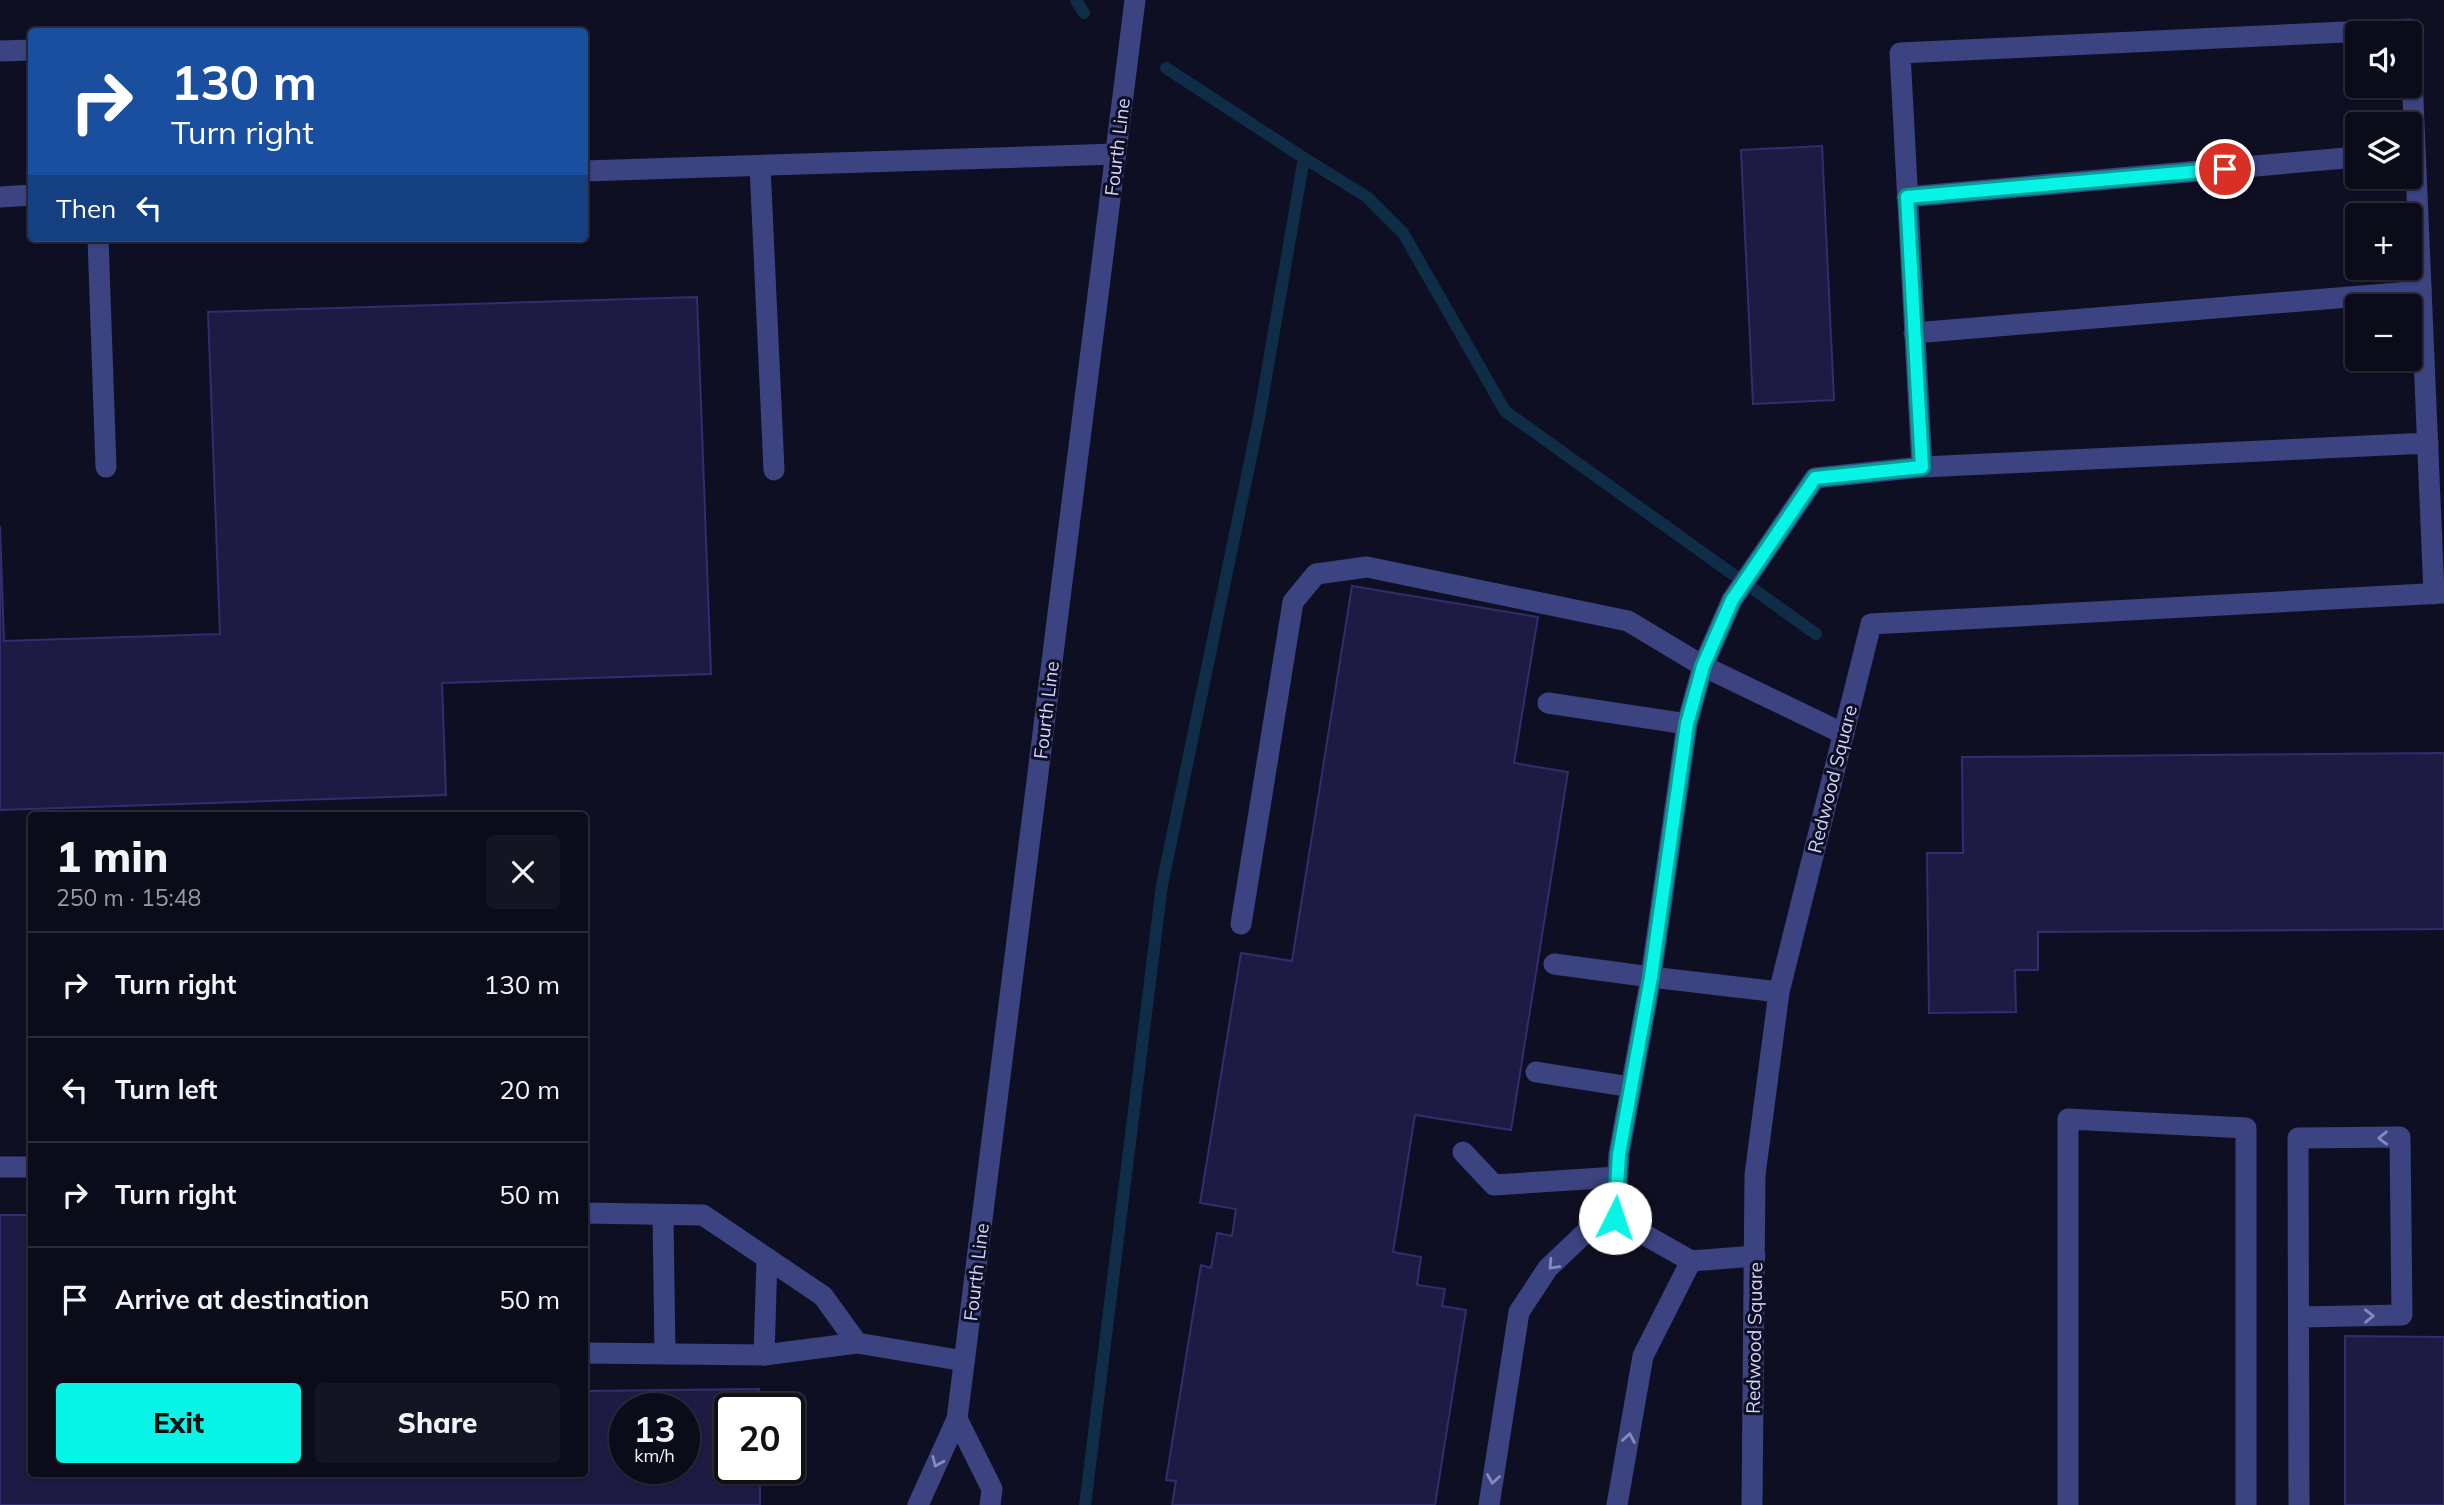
<!DOCTYPE html>
<html lang="en">
<head>
<meta charset="utf-8">
<style>
  :root { --surface:#0b0b1a; --page:#141423; --text:#f1f3f6; --muted:#9a9ba2; --line:#2b2b39; --accent:#07f4e7 }
  body { margin:0; font-family:Mulish,sans-serif; background:var(--page); color:var(--text); height:100vh; display:flex; flex-direction:column; font-size:26px; white-space:nowrap }
  * { box-sizing:border-box; margin:0 }
  p { font-size:23px; color:var(--muted) }
  .icon { flex:none; width:38px; height:38px; fill:none; stroke:currentColor; stroke-width:2; stroke-linecap:round; stroke-linejoin:round }
  .map { position:relative; flex:1; overflow:hidden }
  .sheet { position:absolute; left:28px; top:812px; width:560px; height:665px; display:flex; flex-direction:column; background:var(--surface); border-radius:7px; box-shadow:0 2px 5px #0004,0 0 0 2px var(--line) }
  .sheet>* { flex:none }
  .guide { position:absolute; left:28px; top:28px; width:560px; height:214px; border-radius:7px; box-shadow:0 2px 5px #0004,0 0 0 2px var(--line); background:#1a4fa0; color:#fff; overflow:hidden }
  .buttons { position:absolute; left:2345px; top:21px; display:grid; gap:14px }
  .buttons a { display:grid; place-items:center; width:77px; height:77px; border-radius:7px; background:var(--surface); box-shadow:0 2px 5px #0004,0 0 0 2px var(--line); font-size:35px }
  .speed { position:absolute; left:609px; top:1393px; display:flex; gap:14px; font-size:35px; font-weight:700; text-align:center }
  .speed>* { display:grid; place-content:center; width:91px; height:91px; border-radius:50%; background:var(--surface); box-shadow:0 2px 5px #0004,0 0 0 2px var(--line); line-height:1 }
  .speed small { font-size:18px; font-weight:400 }
  .speed .limit { border:4px solid #111; border-radius:10px; background:#fff; color:#111 }
  .pin { position:absolute; display:grid; place-items:center; width:60px; height:60px; color:#fff; margin:-30px; border:4px solid #fff; border-radius:50%; box-shadow:0 2px 7px #0007 }
  .me { position:absolute; width:77px; margin:-38px; rotate:4deg; stroke-linejoin:round; filter:drop-shadow(0 0 5px #0008) }
  .turn { display:flex; align-items:center; gap:24px; height:147px; padding:0 28px; font-size:32px }
  .turn .icon { width:91px; height:91px; stroke-width:2.5 }
  .turn b { display:block; font-size:49px; line-height:60px }
  .then { display:flex; align-items:center; height:66px; padding:0 28px; background:#0003; gap:14px; font-size:26px }
  .round { display:grid; place-items:center; flex:none; width:74px; height:74px; border-radius:7px; background:var(--page) }
  .summary { display:flex; align-items:center; justify-content:space-between; height:119px; padding:0 28px }
  h1 { font-size:42px; font-weight:800; line-height:52px }
  .button { display:flex; gap:14px; margin-top:auto; padding:14px 28px }
  .button a { flex:1; height:80px; border-radius:7px; background:var(--accent); color:#111; font-size:28px; font-weight:800; line-height:80px; text-align:center }
  .button a+a { background:var(--page); color:var(--text) }
  ul { padding:0; list-style:none }
  li { display:flex; align-items:center; gap:21px; height:105px; padding:0 28px; border-top:2px solid var(--line) }
  li div { flex:1 }
  li b { display:block; font-size:26px }
  li em { font-style:normal }
  .map>svg:first-child { display:block }
</style>
</head>
<body>
<div class="map">
<svg width="2444" height="1505" viewBox="0 0 2444 1505">
  <rect width="100%" height="100%" fill="#0f0f23"/>
  <g fill="none" stroke-linecap="round" stroke-linejoin="round">
    <!-- stream -->
    <g stroke="#0f2d47" stroke-width="12">
      <polyline points="1076,0 1084,13"/>
      <polyline points="1304,158 1367,197 1403,233 1505,411 1816,634"/>
      <polyline points="1085,1505 1162,885 1259,418 1304,158 1166,68"/>
    </g>
  </g>
  <!-- building -->
  <g fill="#1d1b43" stroke="#302e6e" stroke-width="2" fill-rule="evenodd">
    <polygon points="1822,146 1834,400 1753,404 1741,150"/>
    <polygon points="697,297 711,674 442,683 446,795 0,810 0,526 4,641 220,634 208,312"/>
    <polygon points="1352,586 1538,617 1514,763 1568,772 1511,1130 1415,1115 1393,1252 1421,1257 1417,1285 1445,1289 1442,1306 1466,1310 1435,1505 1172,1505 1176,1481 1166,1480 1201,1265 1211,1268 1217,1233 1232,1236 1236,1209 1200,1203 1241,953 1292,961"/>
    <polygon points="2444,753 2444,929 2038,932 2038,970 2015,970 2016,1012 1929,1013 1927,853 1963,853 1962,757"/>
    <path d="M0,1215h32v259h552v-83l175,-2v20h-29v59h30v37h-760zM625,1409h59v59h-59z"/>
    <polygon points="2345,1336 2444,1337 2444,1505 2345,1505"/>
  </g>
  <g fill="none" stroke-linecap="round" stroke-linejoin="round">
    <!-- minor -->
    <g stroke="#3b4380" stroke-width="21">
      <polyline points="0,51 32,50"/>
      <polyline points="760,166 774,470"/>
      <polyline points="584,171 1116,154"/>
      <polyline points="0,197 32,195"/>
      <polyline points="1907,197 2357,157"/>
      <polyline points="98,238 106,467"/>
      <polyline points="1914,333 2421,291"/>
      <path d="M2428,443l-506,24 -22,-414 510,-24c8,188 16,377 24,565"/>
      <polyline points="1548,703 1687,724"/>
      <polyline points="1241,924 1293,602 1316,574 1367,567 1628,621 1703,666 1844,734"/>
      <polyline points="1554,964 1651,977 1687,724 1703,666 1732,600 1815,478 1922,467"/>
      <polyline points="1536,1072 1631,1087"/>
      <polyline points="1463,1152 1494,1185 1617,1177"/>
      <polyline points="0,1167 32,1167"/>
      <polyline points="584,1213 703,1215 823,1296 857,1343"/>
      <polyline points="663,1215 665,1354"/>
      <polyline points="1615,1218 1619,1154 1651,977 1779,992"/>
      <polyline points="584,1353 764,1355 857,1343 964,1361"/>
      <polyline points="764,1355 767,1258"/>
      <polyline points="957,1419 992,1489 990,1505"/>
      <polyline points="918,1505 957,1419 1135,0"/>
      <polyline points="1489,1505 1519,1312 1548,1268 1586,1232 1615,1218 1691,1261 1755,1256"/>
      <polyline points="1617,1505 1643,1356 1691,1261"/>
      <polyline points="1752,1505 1755,1175 1779,992 1871,624 2444,593"/>
      <polyline points="2068,1505 2068,1119 2246,1128 2246,1505"/>
      <polyline points="2299,1505 2298,1138 2400,1137 2402,1315 2301,1317"/>
    </g>
  </g>
  <!-- one-way arrows -->
  <defs><path id="oneway-chevron" d="M-2-3.5L2.5 0L-2 3.5" fill="none" stroke-width="1.6" stroke-linecap="round" stroke-linejoin="round" transform="scale(1.75)"/></defs>
  <g stroke="#868bbf">
    <use href="#oneway-chevron" transform="translate(2383 1138) rotate(179)"/>
    <use href="#oneway-chevron" transform="translate(1553 1265) rotate(133)"/>
    <use href="#oneway-chevron" transform="translate(2369 1316) rotate(-1)"/>
    <use href="#oneway-chevron" transform="translate(1629 1438) rotate(-80)"/>
    <use href="#oneway-chevron" transform="translate(937 1462) rotate(114)"/>
    <use href="#oneway-chevron" transform="translate(1493 1479) rotate(99)"/>
  </g>
  <g fill="none" stroke-linecap="round" stroke-linejoin="round">
    <defs>
      <polyline id="route" points="1615,1218 1619,1154 1651,977 1687,724 1703,666 1732,600 1815,478 1922,467 1907,197 2225,169"/>
    </defs>
    <!-- route casing -->
    <use href="#route" stroke="#059f96" stroke-width="18"/>
    <!-- route -->
    <use href="#route" stroke="#07f4e7" stroke-width="12"/>
  </g>
  <g text-anchor="middle" stroke-width="6" stroke-linejoin="round" paint-order="stroke">
    <!-- street labels -->
    <g font-size="19" fill="#d2d3fe" stroke="#0f0f23">
      <text transform="translate(1117 147) rotate(-83)" y="7">Fourth Line</text>
      <text transform="translate(1046 710) rotate(-83)" y="7">Fourth Line</text>
      <text transform="translate(1832 779) rotate(-76)" y="7">Redwood Square</text>
      <text transform="translate(976 1272) rotate(-83)" y="7">Fourth Line</text>
      <text transform="translate(1754 1338) rotate(-89)" y="7">Redwood Square</text>
    </g>
  </g>
</svg>
<div class="buttons">
<a><svg class="icon" aria-label="sound" viewBox="0 0 24 24"><path d="M4 9h4l5-4v14l-5-4H4zM17 9q2 3 0 6"/></svg></a>
<a><svg class="icon" aria-label="layers" viewBox="0 0 24 24"><path d="M12 4l9 5-9 5-9-5zM3 14l9 5 9-5"/></svg></a>
<a>+</a>
<a>−</a>
</div>
<div class="speed"><div>13<small>km/h</small></div><div class="limit">20</div></div>
<div class="pin" style="left:2225px;top:169px;background:#d93025"><svg class="icon" aria-label="arrive" viewBox="0 0 24 24"><path d="M6 21V4h12l-3 4 3 4H6"/></svg></div>
<svg class="me" style="left:1615px;top:1218px" viewBox="-20 -20 40 40"><circle r="19" fill="#fff"/><path d="M0-13L10 11 0 6-10 11z" fill="#07f4e7"/></svg>
<div class="guide">
<div class="turn"><svg class="icon" aria-label="right" viewBox="0 0 24 24"><path d="M7 20v-9h11M14 6l5 5-5 5"/></svg><div><b>130 m</b>Turn right</div></div>
<div class="then">Then<svg class="icon" aria-label="left" viewBox="0 0 24 24"><path d="M17 20v-9H6M10 6l-5 5 5 5"/></svg></div>
</div>
<section class="sheet">
<div class="summary"><div><h1>1 min</h1><p>250 m · 15:48</p></div><a class="round"><svg class="icon" aria-label="close" viewBox="0 0 24 24"><path d="M6 6l12 12M18 6L6 18"/></svg></a></div>
<ul>
<li><svg class="icon" aria-label="right" viewBox="0 0 24 24"><path d="M7 20v-9h11M14 6l5 5-5 5"/></svg><div><b>Turn right</b></div><em>130 m</em></li>
<li><svg class="icon" aria-label="left" viewBox="0 0 24 24"><path d="M17 20v-9H6M10 6l-5 5 5 5"/></svg><div><b>Turn left</b></div><em>20 m</em></li>
<li><svg class="icon" aria-label="right" viewBox="0 0 24 24"><path d="M7 20v-9h11M14 6l5 5-5 5"/></svg><div><b>Turn right</b></div><em>50 m</em></li>
<li><svg class="icon" aria-label="arrive" viewBox="0 0 24 24"><path d="M6 21V4h12l-3 4 3 4H6"/></svg><div><b>Arrive at destination</b></div><em>50 m</em></li>
</ul>
<div class="button"><a>Exit</a><a>Share</a></div>
</section>
</div>
</body>
</html>
